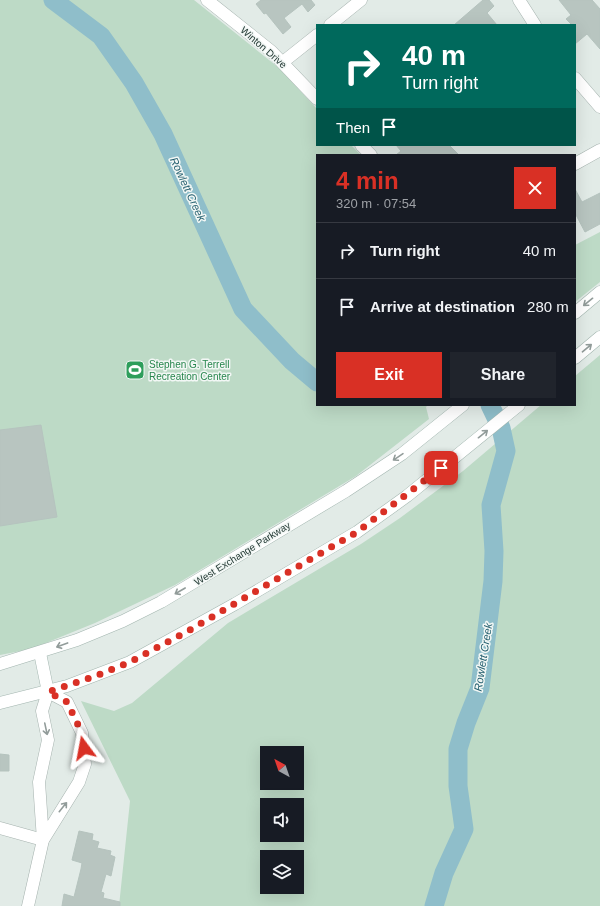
<!DOCTYPE html>
<html lang="en">
<head>
<meta charset="utf-8">
<style>
  :root { --surface:#171b24; --page:#20242c; --text:#f1f3f6; --muted:#9ea1a6; --line:#363941; --accent:#d93025 }
  body { margin:0; font-family:Arial,sans-serif; background:var(--page); color:var(--text); height:100vh; display:flex; flex-direction:column; font-size:15px; white-space:nowrap }
  * { box-sizing:border-box; margin:0 }
  p { font-size:13px; color:var(--muted) }
  .icon { flex:none; width:22px; height:22px; fill:none; stroke:currentColor; stroke-width:2; stroke-linecap:round; stroke-linejoin:round }
  .map { position:relative; flex:1; overflow:hidden }
  .side { position:absolute; left:316px; top:154px; width:260px; height:252px; display:flex; flex-direction:column; background:var(--surface); border-radius:0px; box-shadow:0 4px 16px #0002 }
  .side>* { flex:none }
  .guide { position:absolute; left:316px; top:24px; width:260px; height:122px; border-radius:0px; box-shadow:0 4px 16px #0002; background:#00695c; color:#fff; overflow:hidden }
  .needle { width:26px; rotate:320deg }
  .buttons { position:absolute; left:260px; top:746px; display:grid; gap:8px }
  .buttons a { display:grid; place-items:center; width:44px; height:44px; border-radius:0px; background:var(--surface); box-shadow:0 4px 16px #0002; font-size:20px }
  .pin { position:absolute; display:grid; place-items:center; width:34px; height:34px; color:#fff; margin:-17px; border-radius:8px; box-shadow:0 2px 6px #0006 }
  .me { position:absolute; width:44px; margin:-22px; rotate:347deg; stroke-linejoin:round; filter:drop-shadow(0 0 3px #0008) }
  .turn { display:flex; align-items:center; gap:14px; height:84px; padding:0 20px; font-size:18px }
  .turn .icon { width:52px; height:52px; stroke-width:2.5 }
  .turn b { display:block; font-size:28px; line-height:34px }
  .then { display:flex; align-items:center; height:38px; padding:0 20px; background:#0003; gap:8px; font-size:15px }
  .round { display:grid; place-items:center; flex:none; width:42px; height:42px; border-radius:0px; background:var(--page) }
  .summary { display:flex; align-items:center; justify-content:space-between; height:68px; padding:0 20px }
  h1 { font-size:24px; font-weight:800; line-height:30px; color:var(--accent) }
  .button { display:flex; gap:8px; margin-top:auto; padding:8px 20px }
  .button a { flex:1; height:46px; border-radius:0px; background:var(--accent); color:#fff; font-size:16px; font-weight:800; line-height:46px; text-align:center }
  .button a+a { background:var(--page); color:var(--text) }
  ul { padding:0; list-style:none }
  li { display:flex; align-items:center; gap:12px; height:56px; padding:0 20px; border-top:1px solid var(--line) }
  li div { flex:1 }
  li b { display:block; font-size:15px }
  li em { font-style:normal }
  .map>svg:first-child { display:block }
</style>
</head>
<body>
<div class="map">
<svg width="600" height="906" viewBox="0 0 600 906">
  <rect width="100%" height="100%" fill="#e2ebe7"/>
  <!-- green -->
  <g fill="#bddac6" fill-rule="evenodd">
    <polygon points="0,0 194,0 279,68 317,109 317,145 351,145 361,155 317,155 317,405 428,405 426,407 429,419 356,476 175,585 95,623 31,649 0,655"/>
    <polygon points="600,232 600,282 575,302 575,245"/>
    <path d="M600,355v551h-481l11,-105 -49,-100 33,10 18,-8 96,-80 133,-79 39,-26 63,-47 78,-66h34v-29zM267,753h30v30h-30zM267,805h30v30h-30zM267,857h30v30h-30z"/>
  </g>
  <g fill="none" stroke-linecap="round" stroke-linejoin="round">
    <!-- river -->
    <g stroke="#8fbeca" stroke-width="19">
      <polyline points="53,0 101,36 134,83 163,134 243,309 292,361 317,382"/>
      <polyline points="434,906 444,873 464,829 458,786 458,749 466,723 480,688 493,581 494,551 491,505 506,451 501,428 490,405"/>
    </g>
  </g>
  <!-- building -->
  <g fill="#b8c5c0" stroke="#b5c3be">
    <polygon points="261,0 311,0 315,5 308,12 302,4 284,18 291,27 283,34 266,13 264,14 256,4"/>
    <polygon points="483,0 489,0 494,6 487,13 497,25 454,25"/>
    <polygon points="559,0 592,0 600,9 600,49 587,34 575,44 575,25 572,25 566,19 571,15"/>
    <polygon points="396,145 449,145 459,155 396,155 401,151"/>
    <polygon points="575,189 582,202 600,193 600,224 585,232 575,213"/>
    <polygon points="41,425 57,517 0,526 0,430"/>
    <polygon points="0,754 9,755 9,771 0,771"/>
    <polygon points="79,831 93,834 92,840 99,842 97,848 111,851 110,855 115,857 111,876 106,874 101,892 104,893 103,898 120,902 120,906 62,906 64,894 74,897 81,869 82,863 72,860"/>
  </g>
  <g fill="none" stroke-linecap="round" stroke-linejoin="round">
    <defs>
      <g id="minor">
        <polyline points="207,0 271,51 317,99"/>
        <polyline points="519,0 535,25"/>
        <polyline points="330,25 361,0"/>
        <polyline points="283,62 317,35"/>
        <polyline points="575,78 600,107"/>
        <polyline points="361,145 371,155"/>
        <polyline points="575,164 600,150"/>
        <polyline points="0,828 43,840"/>
        <polyline points="28,906 43,840 79,782 85,764 82,733 67,702 48,692 42,711 48,740 39,782 43,840"/>
      </g>
      <g id="secondary">
        <polyline points="575,313 600,292"/>
        <polyline points="575,358 600,337"/>
        <polyline points="40,653 48,692"/>
        <polyline points="0,664 77,640 123,621 161,602 346,491 402,454 463,405"/>
        <polyline points="0,703 67,686 130,662 235,604 357,532 407,496 519,405"/>
      </g>
    </defs>
    <!-- minor casing -->
    <use href="#minor" stroke="#a5b2ae" stroke-width="13"/>
    <!-- secondary casing -->
    <use href="#secondary" stroke="#a2b5af" stroke-width="13"/>
    <!-- minor -->
    <use href="#minor" stroke="#fff" stroke-width="12"/>
    <!-- secondary -->
    <use href="#secondary" stroke="#fff" stroke-width="12"/>
  </g>
  <!-- one-way arrows -->
  <defs><path id="oneway-shaft" d="M-6 0H5M1.5-3L5.5 0L1.5 3" fill="none" stroke-width="1.6" stroke-linecap="round" stroke-linejoin="round"/></defs>
  <g stroke="#929c9a">
    <use href="#oneway-shaft" transform="translate(588 302) rotate(141)"/>
    <use href="#oneway-shaft" transform="translate(587 348) rotate(-40)"/>
    <use href="#oneway-shaft" transform="translate(483 434) rotate(-39)"/>
    <use href="#oneway-shaft" transform="translate(398 457) rotate(146)"/>
    <use href="#oneway-shaft" transform="translate(180 591) rotate(150)"/>
    <use href="#oneway-shaft" transform="translate(62 645) rotate(160)"/>
    <use href="#oneway-shaft" transform="translate(46 729) rotate(78)"/>
    <use href="#oneway-shaft" transform="translate(63 807) rotate(-51)"/>
  </g>
  <g fill="none" stroke-linecap="round" stroke-linejoin="round">
    <!-- route -->
    <polyline stroke="#d93025" stroke-width="7" stroke-dasharray="0 12.6" points="84,748 82,733 67,702 48,692 93,677 130,662 188,631 357,532 441,468"/>
  </g>
  <!-- icons -->
  <defs>
    <symbol id="stadium-square" viewBox="-11 -11 22 22"><rect x="-9" y="-9" width="18" height="18" rx="4" fill="#2e9e5b" stroke="#f2f7f5"/><path d="M0-5a6.5 5 0 1 0 0 10a6.5 5 0 1 0 0-10ZM-3.5-1.8h7v3.6h-7Z" fill="#fff"/></symbol>
  </defs>
  <g fill-rule="evenodd">
    <use href="#stadium-square" x="124" y="359" width="22" height="22"/>
  </g>
  <g text-anchor="middle" stroke-width="3" stroke-linejoin="round" paint-order="stroke">
    <!-- street labels -->
    <g font-size="10" fill="#243a35" stroke="#f2f7f5">
      <text transform="translate(264 47) rotate(41)" y="4">Winton Drive</text>
      <text transform="translate(242 553) rotate(-32)" y="4">West Exchange Parkway</text>
    </g>
    <!-- leisure labels -->
    <g font-size="10" fill="#27864d" stroke="#f2f7f5" text-anchor="start">
      <text x="149" y="368">Stephen G. Terrell<tspan x="149" dy="12">Recreation Center</tspan></text>
    </g>
    <!-- water labels -->
    <g font-size="11" font-style="italic" fill="#245f6f" stroke="#f2f7f5">
      <text transform="translate(188 189) rotate(65)" y="4">Rowlett Creek</text>
      <text transform="translate(483 657) rotate(-81)" y="4">Rowlett Creek</text>
    </g>
  </g>
</svg>
<div class="buttons">
<a><svg class="needle" viewBox="-14 -14 28 28"><path d="M0-13l5 13h-10z" fill="#e53935"/><path d="M0 13l5-13h-10z" fill="#9ea1a6"/></svg></a>
<a><svg class="icon" aria-label="sound" viewBox="0 0 24 24"><path d="M4 9h4l5-4v14l-5-4H4zM17 9q2 3 0 6"/></svg></a>
<a><svg class="icon" aria-label="layers" viewBox="0 0 24 24"><path d="M12 4l9 5-9 5-9-5zM3 14l9 5 9-5"/></svg></a>
</div>
<div class="pin" style="left:441px;top:468px;background:#d93025"><svg class="icon" aria-label="arrive" viewBox="0 0 24 24"><path d="M6 21V4h12l-3 4 3 4H6"/></svg></div>
<svg class="me" style="left:84px;top:748px" viewBox="-20 -20 40 40"><path d="M0-17L14 15 0 8-14 15z" fill="#d93025" stroke="#fff" stroke-width="4"/></svg>
<div class="guide">
<div class="turn"><svg class="icon" aria-label="right" viewBox="0 0 24 24"><path d="M7 20v-9h11M14 6l5 5-5 5"/></svg><div><b>40 m</b>Turn right</div></div>
<div class="then">Then<svg class="icon" aria-label="arrive" viewBox="0 0 24 24"><path d="M6 21V4h12l-3 4 3 4H6"/></svg></div>
</div>
<section class="side">
<div class="summary"><div><h1>4 min</h1><p>320 m · 07:54</p></div><a class="round" style="background:#d93025;color:#fff"><svg class="icon" aria-label="close" viewBox="0 0 24 24"><path d="M6 6l12 12M18 6L6 18"/></svg></a></div>
<ul>
<li><svg class="icon" aria-label="right" viewBox="0 0 24 24"><path d="M7 20v-9h11M14 6l5 5-5 5"/></svg><div><b>Turn right</b></div><em>40 m</em></li>
<li><svg class="icon" aria-label="arrive" viewBox="0 0 24 24"><path d="M6 21V4h12l-3 4 3 4H6"/></svg><div><b>Arrive at destination</b></div><em>280 m</em></li>
</ul>
<div class="button"><a>Exit</a><a>Share</a></div>
</section>
</div>
</body>
</html>
